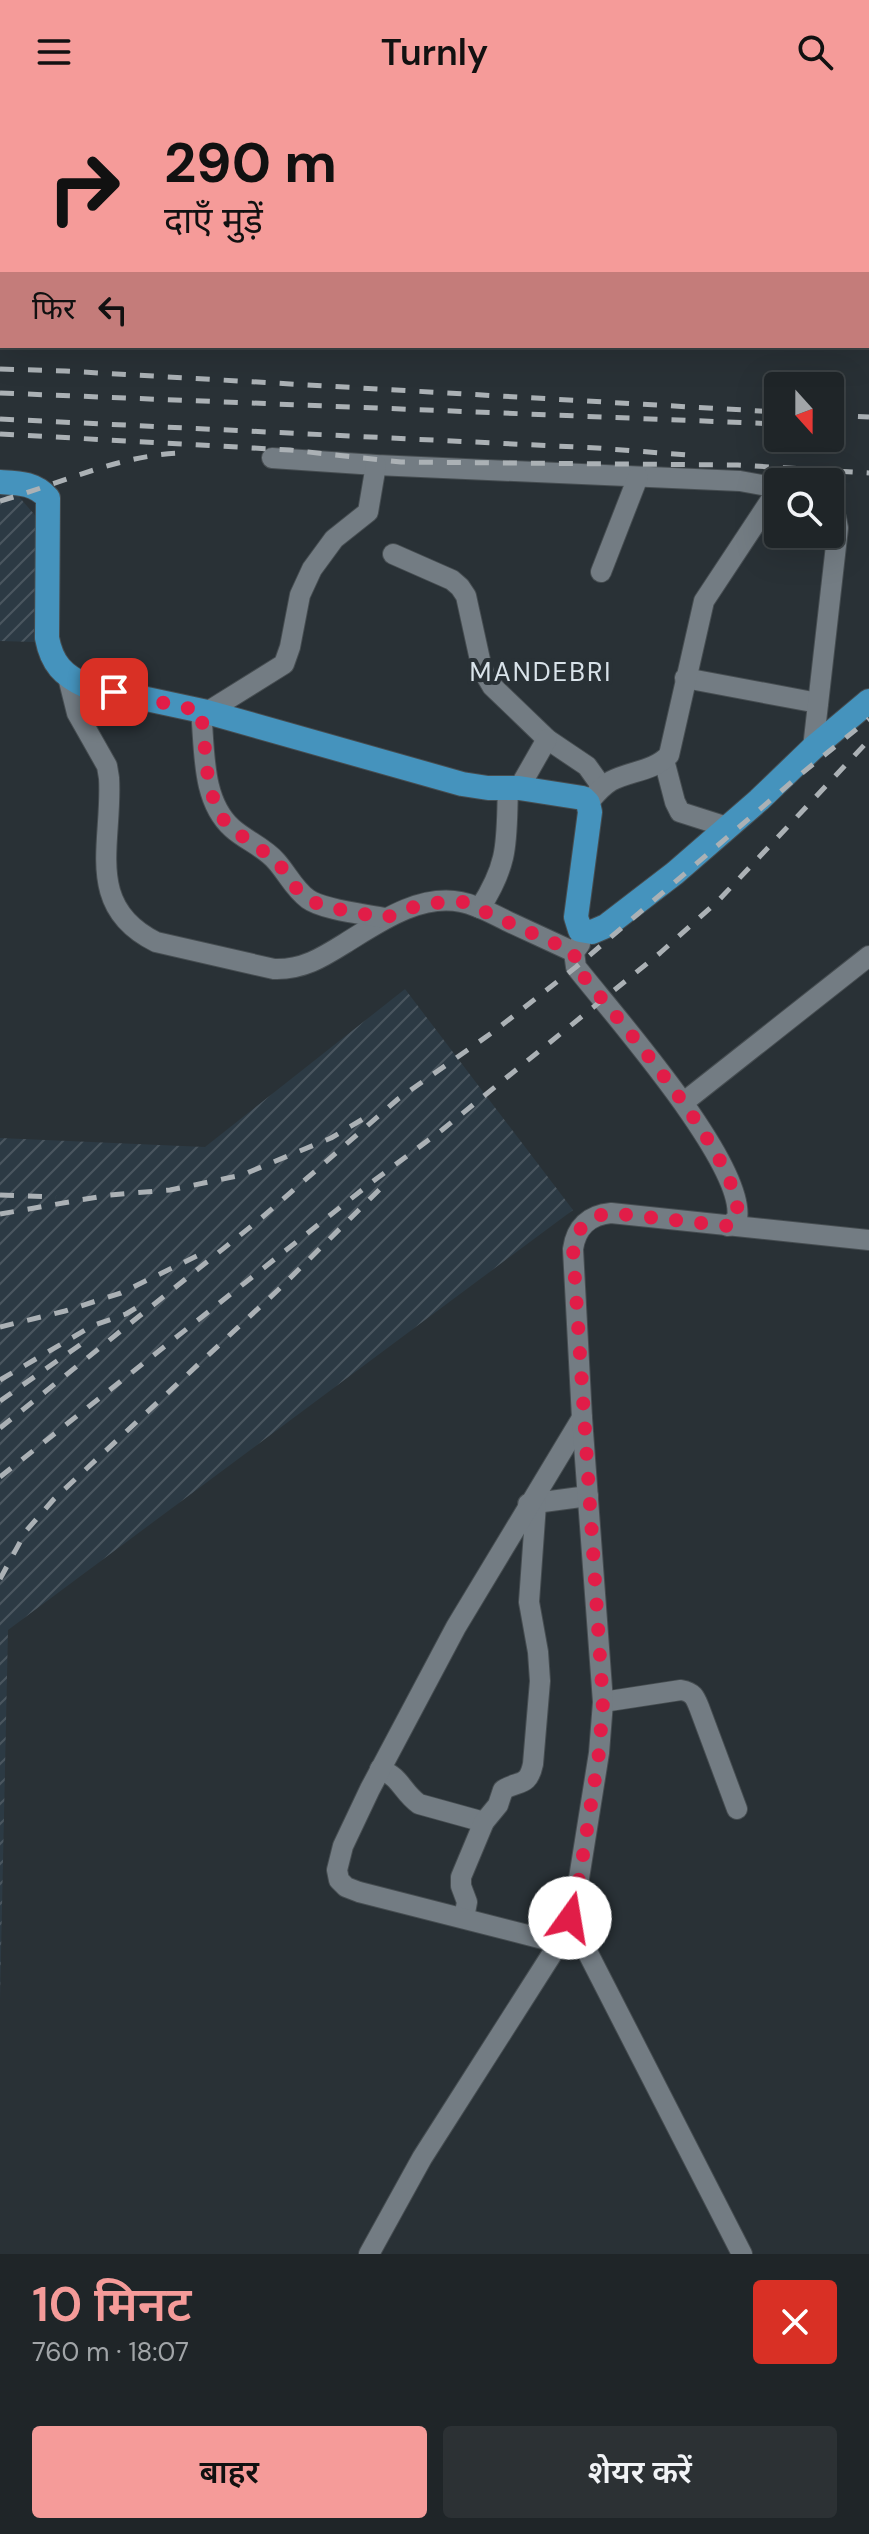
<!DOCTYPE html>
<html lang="hi">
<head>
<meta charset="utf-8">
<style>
  :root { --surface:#1f2528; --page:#2c3134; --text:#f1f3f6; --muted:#a1a5a8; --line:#3c4245; --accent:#f59b99 }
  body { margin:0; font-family:"DM Sans","Noto Sans Devanagari",sans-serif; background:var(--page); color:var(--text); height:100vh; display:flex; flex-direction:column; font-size:30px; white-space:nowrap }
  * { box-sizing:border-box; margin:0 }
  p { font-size:26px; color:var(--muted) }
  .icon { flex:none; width:44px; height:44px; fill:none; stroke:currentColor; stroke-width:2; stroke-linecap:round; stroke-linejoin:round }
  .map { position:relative; height:2150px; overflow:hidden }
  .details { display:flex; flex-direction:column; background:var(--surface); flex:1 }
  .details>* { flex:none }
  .guide { position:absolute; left:0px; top:0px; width:870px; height:244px; box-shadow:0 8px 32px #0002,0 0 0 2px var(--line); background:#f59b99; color:#111; overflow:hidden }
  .needle { width:52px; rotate:159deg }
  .tools { position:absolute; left:764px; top:268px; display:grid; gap:16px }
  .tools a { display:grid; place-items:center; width:80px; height:80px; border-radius:8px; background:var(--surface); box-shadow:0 8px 32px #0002,0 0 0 2px var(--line); font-size:40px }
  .pin { position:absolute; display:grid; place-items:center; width:68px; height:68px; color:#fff; margin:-34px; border-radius:16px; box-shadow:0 4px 12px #0006 }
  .me { position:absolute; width:88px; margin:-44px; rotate:13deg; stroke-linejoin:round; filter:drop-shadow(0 0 6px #0008) }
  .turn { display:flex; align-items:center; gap:28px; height:168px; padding:0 32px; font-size:36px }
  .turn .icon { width:104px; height:104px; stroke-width:2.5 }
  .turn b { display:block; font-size:56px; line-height:68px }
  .then { display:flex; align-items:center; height:76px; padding:0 32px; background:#0003; gap:16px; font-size:30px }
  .round { display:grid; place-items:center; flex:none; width:84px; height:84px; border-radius:8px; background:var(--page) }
  .summary { display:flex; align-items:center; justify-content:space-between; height:136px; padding:0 32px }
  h1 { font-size:48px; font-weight:600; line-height:60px; color:var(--accent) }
  .cta { display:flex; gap:16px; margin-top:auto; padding:16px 32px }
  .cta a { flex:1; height:92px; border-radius:8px; background:var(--accent); color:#111; font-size:32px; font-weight:600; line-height:92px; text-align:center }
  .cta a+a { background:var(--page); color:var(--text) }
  header { display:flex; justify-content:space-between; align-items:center; height:104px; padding:0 32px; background:var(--accent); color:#111; font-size:36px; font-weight:600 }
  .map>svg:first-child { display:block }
</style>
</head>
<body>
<header><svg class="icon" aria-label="menu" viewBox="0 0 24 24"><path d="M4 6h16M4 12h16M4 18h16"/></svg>Turnly<svg class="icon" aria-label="search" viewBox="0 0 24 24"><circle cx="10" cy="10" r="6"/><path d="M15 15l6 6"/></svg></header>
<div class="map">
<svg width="869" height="2150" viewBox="0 0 869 2150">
  <defs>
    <pattern id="industrial-furrows" width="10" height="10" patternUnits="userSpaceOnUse" patternTransform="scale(2)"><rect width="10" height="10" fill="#2c3a44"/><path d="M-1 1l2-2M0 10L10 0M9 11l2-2" fill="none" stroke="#4a565f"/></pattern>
  </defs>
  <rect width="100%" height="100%" fill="#293136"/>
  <!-- industrial -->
  <g fill="url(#industrial-furrows)">
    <polygon points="0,0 740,0 740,2 2,2 2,175 0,175"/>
    <polygon points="0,386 14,387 40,417 34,538 0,537"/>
    <polygon points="405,885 573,1106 8,1526 0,1896 0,1034 205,1043"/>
  </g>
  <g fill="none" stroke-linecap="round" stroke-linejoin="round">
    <defs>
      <g id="minor">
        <polyline points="25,2 25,0"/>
        <polyline points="579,2 579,0"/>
        <polyline points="718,2 719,0"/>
        <polyline points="0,109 2,110"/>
        <polyline points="868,185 869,185"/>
        <polyline points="272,354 376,361 740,377 778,384"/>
        <polyline points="393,450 452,476 460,483 466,492 482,565 492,582 547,635 587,662 602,683"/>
        <polyline points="601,468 638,373"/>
        <path d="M68,573l9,36 30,53 2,12c4,64 -26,128 47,164l118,27c29,1 49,-12 73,-27 34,-21 73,-48 114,-40 16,3 32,12 46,19 22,10 45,21 67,31"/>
        <polyline points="685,574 818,599"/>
        <path d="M201,607c4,38 0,89 31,117 13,12 32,19 44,33 11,12 18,28 32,38 15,11 57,15 77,19"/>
        <polyline points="207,608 284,560 290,543 300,491 312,465 334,435 368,408 376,361"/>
        <polyline points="813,644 838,424 836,414 830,404"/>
        <polyline points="664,656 675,698 680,708 727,723"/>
        <polyline points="519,684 547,635"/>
        <path d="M588,699c7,-8 13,-16 23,-22 19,-10 43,-10 58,-26l35,-154 74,-112"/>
        <path d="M480,804c30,-47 26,-67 28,-120"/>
        <path d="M580,840l-6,8 2,15c36,46 171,198 161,252l-9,7"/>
        <polyline points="684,998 869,852"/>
        <polyline points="528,1400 588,1392"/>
        <path d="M603,1598l78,-12c12,2 14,7 18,17l38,102"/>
        <path d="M380,1665c21,8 22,23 39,35l65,18"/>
        <path d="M464,1814l3,-16 -6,-16v-9l23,-55 14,-17 5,-15c15,-10 25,-2 30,-26l7,-83 -2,-29 -9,-50 7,-98"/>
        <polyline points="570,1814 742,2150"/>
        <polyline points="559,1839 359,1788 346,1783 339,1776 337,1766 343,1742 370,1685 456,1523 582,1314"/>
        <path d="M369,2150l53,-96 137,-215 11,-25 6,-21 23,-144 4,-51 -21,-284 -9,-169c3,-22 16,-34 38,-36l258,27"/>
      </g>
      <path id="major" d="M0,378c19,1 35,1 48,16l-1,140c5,26 16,37 39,48l121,26 255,72 26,4h31l64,10 5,5 2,9 -14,105 4,13 12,2 14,-6 69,-53 84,-73 54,-52 56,-47"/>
    </defs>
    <!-- minor casing -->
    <use href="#minor" stroke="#464d51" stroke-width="22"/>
    <!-- major casing -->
    <use href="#major" stroke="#464d51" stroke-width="26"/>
    <!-- minor -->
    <use href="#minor" stroke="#737c83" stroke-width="20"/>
    <!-- major -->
    <use href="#major" stroke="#4593bd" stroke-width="24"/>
    <!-- rail -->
    <g stroke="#abb1b5" stroke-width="5" stroke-dasharray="14 14" stroke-linecap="butt">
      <polyline points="0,265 65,267 778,308"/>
      <polyline points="0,289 778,320"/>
      <polyline points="830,311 869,313"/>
      <polyline points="0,315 597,344 687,351"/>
      <polyline points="0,330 290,346 401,358 738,361 869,369"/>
      <path d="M0,397c60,-17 118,-46 182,-48"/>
      <polyline points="0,1091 56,1093"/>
      <polyline points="0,1110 109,1091 170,1086 242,1071 331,1034 363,1015"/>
      <polyline points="0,1223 65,1207 121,1189 209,1146"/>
      <polyline points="0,1276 92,1222 126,1210 141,1201"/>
      <polyline points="0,1297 84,1238"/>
      <polyline points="0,1324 259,1116 398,995 493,928 576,863 801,670 869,615"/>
      <polyline points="0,1373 372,1078 442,1026 660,849 718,797 869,636"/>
      <polyline points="0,1475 26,1427 54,1395 278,1186 381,1084"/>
    </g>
  </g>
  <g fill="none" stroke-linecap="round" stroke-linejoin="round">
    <!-- route -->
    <path stroke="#e11d48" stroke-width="14" stroke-dasharray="0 25.2" d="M114,588l87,19 8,77 13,30 10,11 45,32 18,26 13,12 14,7 63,12 22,-9 22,-6 34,-1 111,50 2,15c36,46 171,197 161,252l-9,7 -117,-13c-22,3 -34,13 -38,36l30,453 -4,51 -19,121 -10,44"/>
  </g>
  <g text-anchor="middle" stroke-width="8" stroke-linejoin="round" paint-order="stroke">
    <!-- quarter labels -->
    <g font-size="26" letter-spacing="2" fill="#d9e3ea" stroke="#293136">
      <text x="541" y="577">MANDEBRI</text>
    </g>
  </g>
</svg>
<div class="tools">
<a><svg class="needle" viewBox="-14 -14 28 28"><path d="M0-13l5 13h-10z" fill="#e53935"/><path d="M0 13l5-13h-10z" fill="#a1a5a8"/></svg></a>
<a><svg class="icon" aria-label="search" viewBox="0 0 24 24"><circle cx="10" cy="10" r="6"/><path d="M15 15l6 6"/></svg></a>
</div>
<div class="pin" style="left:114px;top:588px;background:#d93025"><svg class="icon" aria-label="arrive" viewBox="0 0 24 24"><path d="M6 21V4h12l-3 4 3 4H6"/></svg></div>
<svg class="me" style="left:570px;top:1814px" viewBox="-20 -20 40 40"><circle r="19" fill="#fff"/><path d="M0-13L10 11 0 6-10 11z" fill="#e11d48"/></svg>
<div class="guide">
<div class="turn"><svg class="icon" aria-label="right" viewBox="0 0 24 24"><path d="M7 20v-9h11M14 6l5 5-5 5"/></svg><div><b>290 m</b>दाएँ मुड़ें</div></div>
<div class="then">फिर<svg class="icon" aria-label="left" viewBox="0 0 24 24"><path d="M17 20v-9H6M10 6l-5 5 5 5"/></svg></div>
</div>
</div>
<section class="details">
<div class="summary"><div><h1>10 मिनट</h1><p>760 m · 18:07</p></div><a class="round" style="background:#d93025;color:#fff"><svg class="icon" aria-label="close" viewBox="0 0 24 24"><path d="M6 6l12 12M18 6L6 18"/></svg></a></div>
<div class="cta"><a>बाहर</a><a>शेयर करें</a></div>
</section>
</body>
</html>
